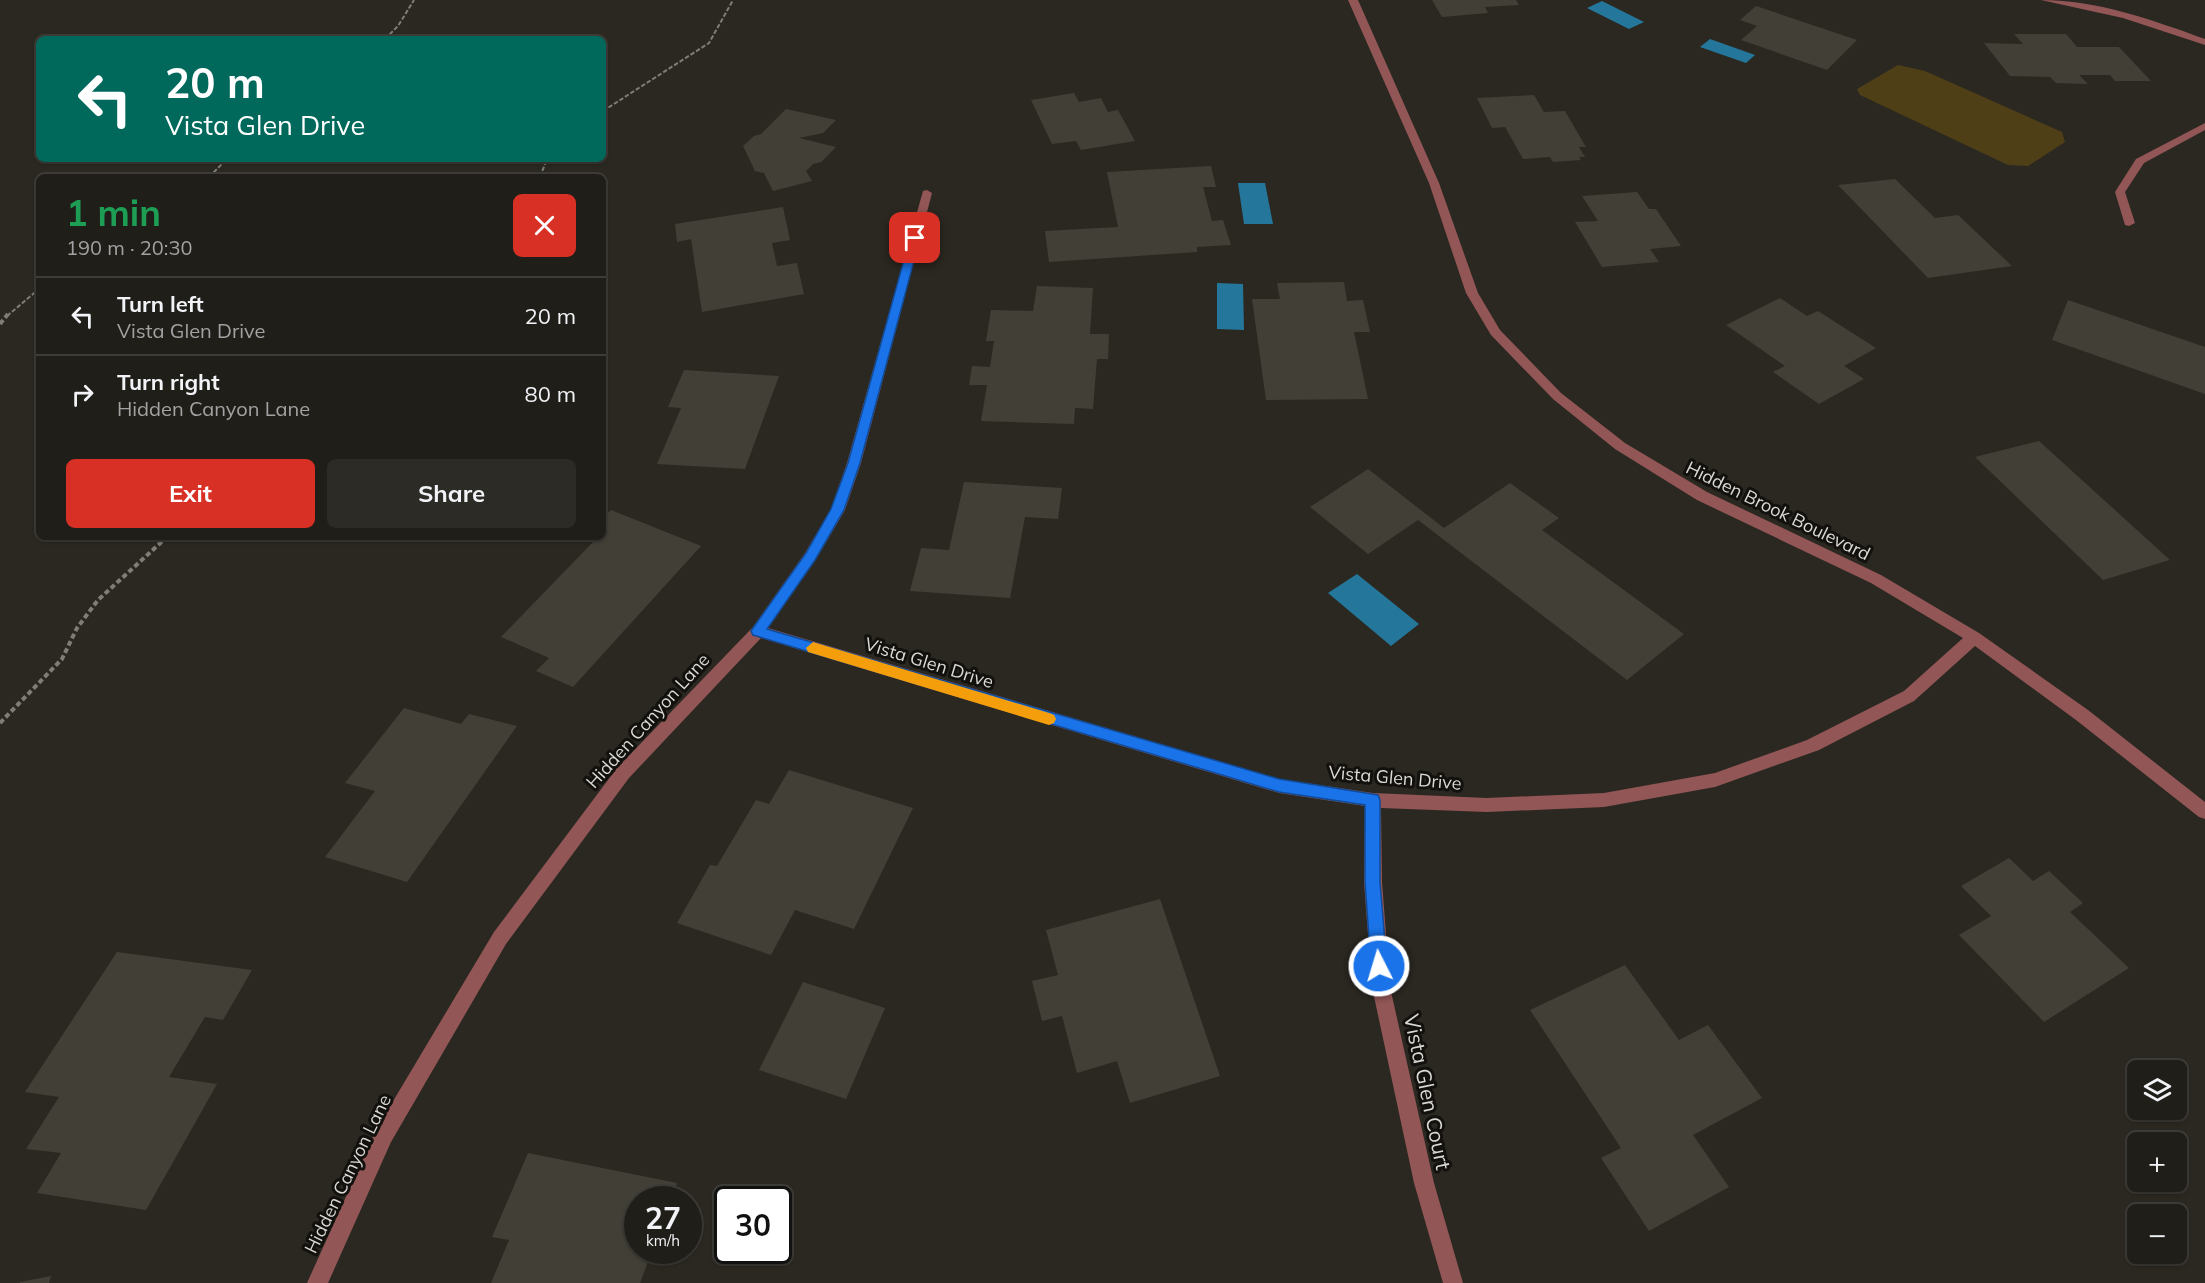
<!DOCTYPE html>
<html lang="en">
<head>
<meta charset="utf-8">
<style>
  :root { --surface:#201e19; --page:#2d2b26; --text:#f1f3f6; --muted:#a2a2a2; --line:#3d3c38; --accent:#d93025 }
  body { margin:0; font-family:Mulish,sans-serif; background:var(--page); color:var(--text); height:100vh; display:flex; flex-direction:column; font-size:22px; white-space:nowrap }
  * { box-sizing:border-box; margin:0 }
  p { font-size:20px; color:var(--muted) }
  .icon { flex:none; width:33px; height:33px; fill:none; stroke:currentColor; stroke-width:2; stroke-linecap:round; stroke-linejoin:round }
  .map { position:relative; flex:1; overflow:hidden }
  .side { position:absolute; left:36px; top:174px; width:570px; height:366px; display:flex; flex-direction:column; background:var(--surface); border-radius:9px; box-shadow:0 2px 4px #0004,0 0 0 2px var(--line) }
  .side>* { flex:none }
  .top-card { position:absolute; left:36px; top:36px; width:570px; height:126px; border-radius:9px; box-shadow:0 2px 4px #0004,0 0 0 2px var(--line); background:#00695c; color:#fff; overflow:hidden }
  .controls { position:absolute; left:2127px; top:1060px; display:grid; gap:12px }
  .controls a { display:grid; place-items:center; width:60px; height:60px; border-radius:9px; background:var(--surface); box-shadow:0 2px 4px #0004,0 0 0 2px var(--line); font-size:30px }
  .speed { position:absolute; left:624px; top:1186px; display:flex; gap:12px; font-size:30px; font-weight:700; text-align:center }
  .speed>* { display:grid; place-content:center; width:78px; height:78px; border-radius:50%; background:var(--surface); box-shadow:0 2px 4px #0004,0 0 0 2px var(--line); line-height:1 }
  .speed small { font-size:15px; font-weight:400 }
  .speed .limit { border:3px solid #111; border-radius:9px; background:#fff; color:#111 }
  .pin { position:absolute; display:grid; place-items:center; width:51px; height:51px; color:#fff; margin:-26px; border-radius:12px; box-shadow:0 3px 9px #0006 }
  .me { position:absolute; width:66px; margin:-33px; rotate:355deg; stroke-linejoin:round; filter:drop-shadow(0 0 4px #0008) }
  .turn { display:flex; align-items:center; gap:21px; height:126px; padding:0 30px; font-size:27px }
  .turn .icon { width:78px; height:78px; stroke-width:2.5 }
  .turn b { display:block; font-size:42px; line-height:51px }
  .round { display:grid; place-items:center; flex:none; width:63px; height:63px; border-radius:9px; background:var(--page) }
  .summary { display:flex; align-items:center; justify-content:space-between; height:102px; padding:0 30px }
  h1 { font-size:36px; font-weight:700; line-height:45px; color:#1e9e55 }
  .button { display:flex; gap:12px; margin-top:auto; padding:12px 30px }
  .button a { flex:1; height:69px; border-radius:9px; background:var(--accent); color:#fff; font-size:24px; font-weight:700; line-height:69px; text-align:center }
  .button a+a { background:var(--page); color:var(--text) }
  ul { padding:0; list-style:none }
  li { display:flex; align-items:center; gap:18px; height:78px; padding:0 30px; border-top:2px solid var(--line) }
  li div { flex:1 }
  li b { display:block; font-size:22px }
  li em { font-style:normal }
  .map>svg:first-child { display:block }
</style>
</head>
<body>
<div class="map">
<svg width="2205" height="1283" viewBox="0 0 2205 1283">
  <rect width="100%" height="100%" fill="#2b2821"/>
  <!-- green -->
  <polygon fill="#4e3f16" points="1898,65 1925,71 2062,132 2065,142 2028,166 2008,165 1860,95 1857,89"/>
  <!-- water -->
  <g fill="#24779b">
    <polygon points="1602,1 1644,22 1629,29 1587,8"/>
    <polygon points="1710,39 1755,55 1746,63 1700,47"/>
    <polygon points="1238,183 1265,183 1273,224 1244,224"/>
    <polygon points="1217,283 1243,284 1244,330 1217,329"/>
    <polygon points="1357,574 1419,624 1391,646 1328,593"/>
  </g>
  <!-- building -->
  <g fill="#423f37">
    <polygon points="1432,0 1516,0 1519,5 1485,7 1488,13 1442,17"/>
    <polygon points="1756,6 1857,40 1827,70 1741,40 1757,26 1740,20"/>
    <polygon points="2014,34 2066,34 2077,47 2119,47 2151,81 2115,81 2110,75 2079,75 2088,84 2056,83 2050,77 2010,76 1984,43 2023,44"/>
    <polygon points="1074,93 1079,102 1101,98 1108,112 1118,110 1135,141 1081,150 1076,141 1052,144 1031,100"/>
    <polygon points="1534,95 1544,112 1565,111 1586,147 1579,147 1585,157 1579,157 1581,160 1553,162 1550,157 1523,159 1505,127 1492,128 1477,98"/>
    <polygon points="786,109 836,120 823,133 799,138 836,147 821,162 813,164 806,171 812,181 773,191 764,173 755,171 743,146 754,136 761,134"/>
    <polygon points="1211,166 1216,187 1203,187 1212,221 1223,220 1231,245 1197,247 1197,252 1049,262 1045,231 1118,227 1107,172"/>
    <polygon points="1895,179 1935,218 1958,215 2012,266 1928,278 1838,185"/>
    <polygon points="1637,192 1649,209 1656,209 1681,246 1650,249 1659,262 1602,267 1575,222 1598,221 1582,196"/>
    <polygon points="783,207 790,240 772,243 777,266 797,263 804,294 702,312 691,239 677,242 675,224"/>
    <polygon points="1344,282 1347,301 1363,300 1370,332 1354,332 1368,399 1266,400 1252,299 1280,299 1277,283"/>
    <polygon points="1037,286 1093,288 1090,334 1109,334 1108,359 1097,359 1093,409 1075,408 1074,424 981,421 987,385 969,385 972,366 990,367 994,341 986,341 991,310 1033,311"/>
    <polygon points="1780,298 1807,316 1818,311 1876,348 1844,366 1864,379 1819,404 1773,372 1785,366 1726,325"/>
    <polygon points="2068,300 2205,347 2205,394 2052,340"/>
    <polygon points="684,370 779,376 745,469 657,464 681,408 668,407"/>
    <polygon points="2039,441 2170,560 2103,580 1975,457"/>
    <polygon points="1368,469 1444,528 1510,483 1559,518 1542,530 1684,634 1627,680 1418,520 1368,554 1310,507"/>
    <polygon points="964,482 1062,488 1058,519 1025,517 1010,598 910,591 921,548 949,550"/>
    <polygon points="611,510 701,546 573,687 536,671 549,658 501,637 593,542 580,537 603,537 603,518"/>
    <polygon points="404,708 461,724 469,714 517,726 407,882 325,857 375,791 345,783"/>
    <polygon points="789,770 913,808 854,929 795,910 771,955 677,923 710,865 717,866 756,800 769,804"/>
    <polygon points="2009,858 2033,881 2049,871 2083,903 2070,912 2129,968 2044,1022 1959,935 1991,916 1961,886"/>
    <polygon points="1160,899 1220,1076 1130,1103 1117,1061 1077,1073 1062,1016 1042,1021 1032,981 1058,975 1046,930"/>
    <polygon points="117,952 252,970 223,1020 205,1017 169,1077 217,1084 146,1210 37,1193 61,1153 26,1149 59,1097 25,1092"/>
    <polygon points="1625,965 1679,1040 1708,1025 1762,1098 1693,1135 1729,1187 1649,1231 1601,1158 1621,1148 1530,1010"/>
    <polygon points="803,982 885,1008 846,1099 759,1070"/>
    <polygon points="528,1153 677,1183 671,1200 638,1200 638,1251 652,1251 640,1283 491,1283 509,1240 492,1237"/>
    <polygon points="51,1276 49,1283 20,1283 20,1282"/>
  </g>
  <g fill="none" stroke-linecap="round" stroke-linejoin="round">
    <!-- path-far1 -->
    <g stroke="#7f7d77" stroke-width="2" stroke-dasharray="4.5 2" stroke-linecap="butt">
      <polyline points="385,39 398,26 414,0"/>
      <polyline points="603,111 709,43 733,0"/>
      <polyline points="209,177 227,159"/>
      <polyline points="540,177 547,159"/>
      <polyline points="7,316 39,289"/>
    </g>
    <!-- path -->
    <g stroke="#7f7d77" stroke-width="4" stroke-dasharray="5 3" stroke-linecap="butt">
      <polyline points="0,324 8,314"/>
      <polyline points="0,723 62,659 77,628 98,600 167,537"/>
    </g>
    <!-- minor -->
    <g fill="#925656" fill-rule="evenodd">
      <polygon points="1348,0 1358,0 1439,183 1478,293 1500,330 1561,393 1625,443 1707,492 1881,575 1979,633 2088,710 2205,802 2205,819 2199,817 2076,720 1975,646 1914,701 1819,750 1715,787 1604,807 1487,812 1381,808 1382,882 1390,987 1434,1183 1463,1283 1443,1283 1414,1183 1372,987 1364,882 1365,806 1279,793 761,638 629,778 506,944 391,1142 328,1283 307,1283 377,1128 494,932 617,768 753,627 805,553 831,509 847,463 923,191 927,190 932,193 861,463 845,510 815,561 768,628 1279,779 1373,793 1487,798 1604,793 1715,773 1807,740 1904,691 1963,638 1871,583 1697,500 1615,449 1553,399 1491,335 1466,293 1429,183"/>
      <path d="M2041,0c57,0 111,20 164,39v6l-82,-27z"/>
      <polygon points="2205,123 2205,130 2144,163 2125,192 2135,223 2129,226 2125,225 2115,192 2136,159"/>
    </g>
  </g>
  <!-- route -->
  <polygon fill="#1a73e8" stroke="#114b97" stroke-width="1.5" points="915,235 920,238 860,463 844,510 815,560 767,629 1279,779 1378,795 1380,800 1380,882 1387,966 1385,972 1379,974 1373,972 1371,966 1365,882 1365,805 1279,792 753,635 751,631 753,628 806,553 831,509 848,463 910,238"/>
  <!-- slow -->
  <polygon fill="#f59e0b" points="813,642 1049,713 1054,715 1056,719 1054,723 1049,725 808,652 806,648"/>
  <g text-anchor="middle" stroke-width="6" stroke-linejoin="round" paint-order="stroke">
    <!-- street labels -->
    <g font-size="18" fill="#dbd9d4" stroke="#12110e">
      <text transform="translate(1778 511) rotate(26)" y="6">Hidden Brook Boulevard</text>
      <text transform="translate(929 663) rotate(17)" y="6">Vista Glen Drive</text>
      <text transform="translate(648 721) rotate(-48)" y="6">Hidden Canyon Lane</text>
      <text transform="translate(1395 778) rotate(5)" y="6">Vista Glen Drive</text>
      <text transform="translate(348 1174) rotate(-64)" y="6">Hidden Canyon Lane</text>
    </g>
    <!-- near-street labels -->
    <g font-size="21" fill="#dbd9d4" stroke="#12110e">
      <text transform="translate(1427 1092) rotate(78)" y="7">Vista Glen Court</text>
    </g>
  </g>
</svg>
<div class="controls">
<a><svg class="icon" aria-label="layers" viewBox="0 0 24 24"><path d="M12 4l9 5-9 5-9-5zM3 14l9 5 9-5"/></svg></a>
<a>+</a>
<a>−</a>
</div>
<div class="speed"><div>27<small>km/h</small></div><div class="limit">30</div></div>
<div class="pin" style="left:915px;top:238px;background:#d93025"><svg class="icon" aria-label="arrive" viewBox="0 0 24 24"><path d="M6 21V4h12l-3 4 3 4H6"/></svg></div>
<svg class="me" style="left:1379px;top:966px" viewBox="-20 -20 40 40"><circle r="17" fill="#1a73e8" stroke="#fff" stroke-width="3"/><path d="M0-11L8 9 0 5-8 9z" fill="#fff"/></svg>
<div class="top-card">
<div class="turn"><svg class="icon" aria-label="left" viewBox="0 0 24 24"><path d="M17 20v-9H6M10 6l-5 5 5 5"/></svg><div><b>20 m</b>Vista Glen Drive</div></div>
</div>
<section class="side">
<div class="summary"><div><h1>1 min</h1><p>190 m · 20:30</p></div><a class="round" style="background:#d93025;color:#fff"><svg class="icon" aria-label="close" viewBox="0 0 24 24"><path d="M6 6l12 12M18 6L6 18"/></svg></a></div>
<ul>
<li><svg class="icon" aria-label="left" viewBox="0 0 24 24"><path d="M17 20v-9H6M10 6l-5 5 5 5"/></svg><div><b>Turn left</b><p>Vista Glen Drive</p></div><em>20 m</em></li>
<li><svg class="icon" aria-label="right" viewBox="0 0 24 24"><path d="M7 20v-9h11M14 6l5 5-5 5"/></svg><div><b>Turn right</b><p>Hidden Canyon Lane</p></div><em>80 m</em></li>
</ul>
<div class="button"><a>Exit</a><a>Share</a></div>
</section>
</div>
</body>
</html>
